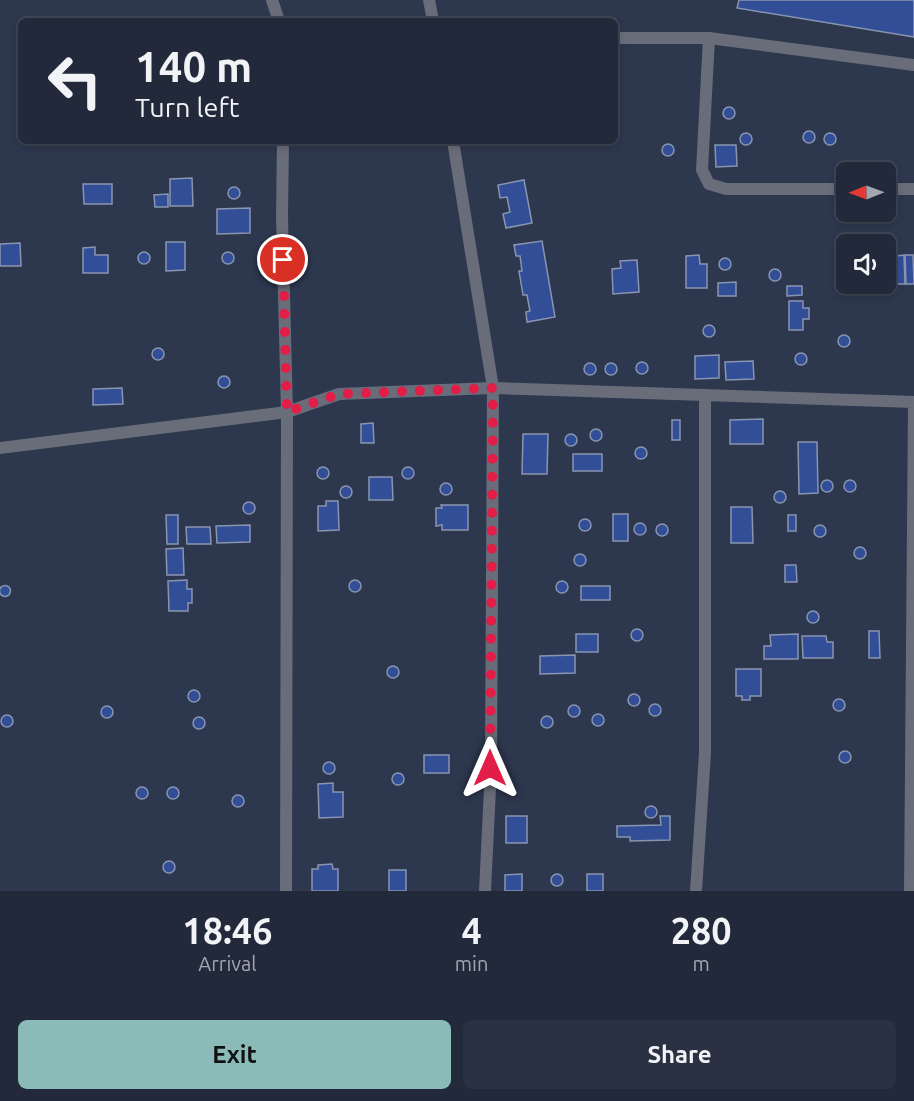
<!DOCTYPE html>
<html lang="en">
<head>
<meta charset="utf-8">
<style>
  :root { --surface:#22293a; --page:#2a3142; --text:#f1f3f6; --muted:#a2a6af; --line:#3f4554; --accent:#8bbbb9 }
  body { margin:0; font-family:Ubuntu,sans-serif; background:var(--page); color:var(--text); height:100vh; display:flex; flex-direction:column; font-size:22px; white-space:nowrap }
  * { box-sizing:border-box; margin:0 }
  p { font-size:20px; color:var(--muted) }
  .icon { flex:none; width:33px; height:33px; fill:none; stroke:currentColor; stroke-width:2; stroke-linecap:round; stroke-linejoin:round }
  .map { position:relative; height:891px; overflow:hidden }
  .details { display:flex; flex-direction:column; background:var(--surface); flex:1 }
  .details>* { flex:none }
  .banner { position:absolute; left:18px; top:18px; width:600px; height:126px; border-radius:9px; box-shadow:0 3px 9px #0003,0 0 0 2px var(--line); background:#22293a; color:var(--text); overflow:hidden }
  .needle { width:39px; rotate:269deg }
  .fabs { position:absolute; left:836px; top:162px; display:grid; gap:12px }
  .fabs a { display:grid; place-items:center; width:60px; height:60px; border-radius:9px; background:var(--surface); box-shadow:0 3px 9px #0003,0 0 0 2px var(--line); font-size:30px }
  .pin { position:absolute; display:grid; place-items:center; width:51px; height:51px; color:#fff; margin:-26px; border:3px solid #fff; border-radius:50%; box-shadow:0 2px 6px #0007 }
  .me { position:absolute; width:66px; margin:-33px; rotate:0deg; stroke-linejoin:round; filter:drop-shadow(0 0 4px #0008) }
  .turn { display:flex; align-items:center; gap:21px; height:126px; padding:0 18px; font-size:27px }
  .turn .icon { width:78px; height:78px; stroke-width:2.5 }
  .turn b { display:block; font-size:42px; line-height:51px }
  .eta { display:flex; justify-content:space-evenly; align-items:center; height:102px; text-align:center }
  .eta b { font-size:36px; font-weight:600; line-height:42px }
  .primary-button { display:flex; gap:12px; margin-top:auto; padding:12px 18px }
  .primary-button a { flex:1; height:69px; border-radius:9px; background:var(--accent); color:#111; font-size:24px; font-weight:600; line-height:69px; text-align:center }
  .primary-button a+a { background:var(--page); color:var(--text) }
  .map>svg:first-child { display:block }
</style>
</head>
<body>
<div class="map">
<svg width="914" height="891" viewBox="0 0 914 891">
  <rect width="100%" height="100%" fill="#2d374e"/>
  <!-- building -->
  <g fill="#314e97" stroke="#8995b0" stroke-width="1.5">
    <polygon points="739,0 914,0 914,37 737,8"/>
    <circle cx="729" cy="113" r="6"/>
    <circle cx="809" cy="137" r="6"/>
    <circle cx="746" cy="139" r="6"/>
    <circle cx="830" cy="139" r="6"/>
    <circle cx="668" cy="150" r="6"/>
    <polygon points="715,145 736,145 737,166 716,167"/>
    <polygon points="192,178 193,206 170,206 170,179"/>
    <polygon points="524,180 532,223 506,228 503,214 510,212 507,197 500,198 498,185"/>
    <polygon points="83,184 112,184 112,204 84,204"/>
    <circle cx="234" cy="193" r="6"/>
    <polygon points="168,194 168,207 155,207 154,195"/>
    <polygon points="250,208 250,233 217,234 217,209"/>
    <polygon points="542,241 555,317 527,322 526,312 530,311 527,295 523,295 519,271 522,271 520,256 516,256 514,245"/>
    <polygon points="166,242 185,242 185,270 166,271"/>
    <polygon points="20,243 21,266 0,266 0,244"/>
    <polygon points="95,247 95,255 108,255 108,273 83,273 83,248"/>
    <circle cx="841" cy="257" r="5.5"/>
    <circle cx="144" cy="258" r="6"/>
    <circle cx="228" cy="258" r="6"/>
    <polygon points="699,255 700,264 707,264 707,288 686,288 686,256"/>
    <polygon points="904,255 905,284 897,284 896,256"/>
    <polygon points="905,255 913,255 914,284 906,284"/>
    <circle cx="725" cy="264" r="6"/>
    <polygon points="637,260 639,292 613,294 612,269 621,268 620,261"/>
    <circle cx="775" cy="275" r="6"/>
    <polygon points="736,282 736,296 718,296 718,283"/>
    <polygon points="787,286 802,286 802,295 787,296"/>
    <polygon points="789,301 803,301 803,308 809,308 809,319 803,319 803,330 789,330"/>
    <circle cx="709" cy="331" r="6"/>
    <circle cx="844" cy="341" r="6"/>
    <circle cx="158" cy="354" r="6"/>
    <circle cx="801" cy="359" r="6"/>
    <polygon points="719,355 719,378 695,379 695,356"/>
    <polygon points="753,361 754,379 726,380 725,362"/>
    <circle cx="642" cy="368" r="6"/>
    <circle cx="611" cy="369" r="6"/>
    <circle cx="590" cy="369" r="6"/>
    <circle cx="224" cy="382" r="6"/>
    <polygon points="122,388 123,404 93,405 93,389"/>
    <polygon points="763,419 763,444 730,444 730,420"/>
    <rect x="672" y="420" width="8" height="20"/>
    <polygon points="373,423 374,443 361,443 361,424"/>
    <circle cx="596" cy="435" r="6"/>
    <polygon points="523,434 548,434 547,474 522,474"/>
    <circle cx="571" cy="440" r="6"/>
    <polygon points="798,442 817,442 818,493 799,494"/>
    <circle cx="641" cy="453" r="6"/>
    <rect x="573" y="454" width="29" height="17"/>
    <circle cx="323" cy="473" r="6"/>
    <circle cx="408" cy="473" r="6"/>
    <polygon points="369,477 392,477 393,500 369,500"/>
    <circle cx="850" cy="486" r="6"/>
    <circle cx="827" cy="486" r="6"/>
    <circle cx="446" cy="489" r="6"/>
    <circle cx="346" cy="492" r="6"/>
    <circle cx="780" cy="497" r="6"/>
    <polygon points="326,501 338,501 339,530 318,531 318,506 326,506"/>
    <circle cx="249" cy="508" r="6"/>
    <polygon points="441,505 468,505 468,530 442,530 442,525 436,526 436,508 442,508"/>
    <polygon points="731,507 752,507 753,543 731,543"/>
    <rect x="613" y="514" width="15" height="27"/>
    <polygon points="166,515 178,515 178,544 167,544"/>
    <rect x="788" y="515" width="8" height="16"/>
    <circle cx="585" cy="525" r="6"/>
    <circle cx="640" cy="529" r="6"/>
    <circle cx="662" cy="530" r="6"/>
    <polygon points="250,525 250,542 217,543 216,526"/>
    <circle cx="820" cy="531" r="6"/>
    <polygon points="186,527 210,527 211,544 187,544"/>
    <circle cx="860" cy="553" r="6"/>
    <polygon points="183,548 184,575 167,575 166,549"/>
    <circle cx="580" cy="560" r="6"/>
    <polygon points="785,565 796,565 797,582 785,582"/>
    <polygon points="187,580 187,589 192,589 192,603 188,603 188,611 169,611 168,581"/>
    <circle cx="355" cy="586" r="6"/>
    <circle cx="562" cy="587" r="6"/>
    <circle cx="5" cy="591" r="5.5"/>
    <rect x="581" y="586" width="29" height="14"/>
    <circle cx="813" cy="617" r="6"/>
    <circle cx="637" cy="635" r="6"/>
    <polygon points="869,631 879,631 880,658 869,658"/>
    <rect x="576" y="634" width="22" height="18"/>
    <polygon points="798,634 798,659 764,659 764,646 771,646 770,635"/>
    <polygon points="802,636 826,636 827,642 833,642 833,658 803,658"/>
    <polygon points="575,655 575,673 540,674 540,656"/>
    <circle cx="393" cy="672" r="6"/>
    <polygon points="736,669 761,669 761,696 750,696 750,700 742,700 742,696 736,696"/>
    <circle cx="194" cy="696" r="6"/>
    <circle cx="634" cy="700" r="6"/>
    <circle cx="839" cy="705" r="6"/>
    <circle cx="655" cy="710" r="6"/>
    <circle cx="574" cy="711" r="6"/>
    <circle cx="107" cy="712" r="6"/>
    <circle cx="598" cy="720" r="6"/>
    <circle cx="7" cy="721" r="6"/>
    <circle cx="547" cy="722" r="6"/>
    <circle cx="199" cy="723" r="6"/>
    <circle cx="845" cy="757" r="6"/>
    <rect x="424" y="755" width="25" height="18"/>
    <circle cx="329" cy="768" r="6"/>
    <circle cx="398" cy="779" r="6"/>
    <polygon points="333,783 333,792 343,792 343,817 319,818 318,784"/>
    <circle cx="142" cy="793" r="6"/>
    <circle cx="173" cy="793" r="6"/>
    <circle cx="238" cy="801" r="6"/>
    <circle cx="651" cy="812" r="6"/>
    <rect x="506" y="816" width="21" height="27"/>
    <polygon points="660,816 670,816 670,840 630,841 630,837 617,837 617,826 661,825"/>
    <circle cx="169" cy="867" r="6"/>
    <polygon points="332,864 333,869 338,869 338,891 312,891 312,869 318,869 318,865"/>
    <rect x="389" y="870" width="17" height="21"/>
    <polygon points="522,874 522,891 505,891 505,875"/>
    <rect x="587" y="874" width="16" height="17"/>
    <circle cx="557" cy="880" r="6"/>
  </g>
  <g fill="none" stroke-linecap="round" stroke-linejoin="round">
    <!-- minor -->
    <g stroke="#686d79" stroke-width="12">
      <polyline points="272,0 279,21"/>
      <polyline points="429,0 433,21"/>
      <polyline points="615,38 709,38 914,65"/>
      <polyline points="709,38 702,170 709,184 726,189 846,189"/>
      <polyline points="283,141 282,217 287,412 286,891"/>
      <polyline points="453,141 493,388 491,768 485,891"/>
      <polyline points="885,189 914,189"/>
      <polyline points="0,448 287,412 339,394 493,388 914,402 910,891"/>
      <polyline points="696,891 705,753 705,395"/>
    </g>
  </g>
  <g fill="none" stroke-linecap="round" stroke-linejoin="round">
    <!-- route -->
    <polyline stroke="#e11d48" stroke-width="10" stroke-dasharray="0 18" points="283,260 287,412 339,394 493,388 490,768"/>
  </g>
</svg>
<div class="fabs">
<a><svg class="needle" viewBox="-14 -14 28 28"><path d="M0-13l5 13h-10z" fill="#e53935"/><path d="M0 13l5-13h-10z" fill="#a2a6af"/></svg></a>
<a><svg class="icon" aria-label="sound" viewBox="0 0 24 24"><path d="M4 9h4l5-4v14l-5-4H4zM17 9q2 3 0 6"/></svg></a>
</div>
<div class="pin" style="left:283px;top:260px;background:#d93025"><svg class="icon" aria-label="arrive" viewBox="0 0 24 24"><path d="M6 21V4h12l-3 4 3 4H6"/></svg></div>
<svg class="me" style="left:490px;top:768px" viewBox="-20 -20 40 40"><path d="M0-17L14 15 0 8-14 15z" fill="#e11d48" stroke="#fff" stroke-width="4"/></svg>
<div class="banner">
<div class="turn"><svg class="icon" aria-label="left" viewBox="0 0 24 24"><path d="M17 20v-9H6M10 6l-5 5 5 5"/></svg><div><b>140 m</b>Turn left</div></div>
</div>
</div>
<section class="details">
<div class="eta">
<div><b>18:46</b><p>Arrival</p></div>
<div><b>4</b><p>min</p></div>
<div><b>280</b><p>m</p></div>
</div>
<div class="primary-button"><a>Exit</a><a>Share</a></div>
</section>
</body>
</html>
